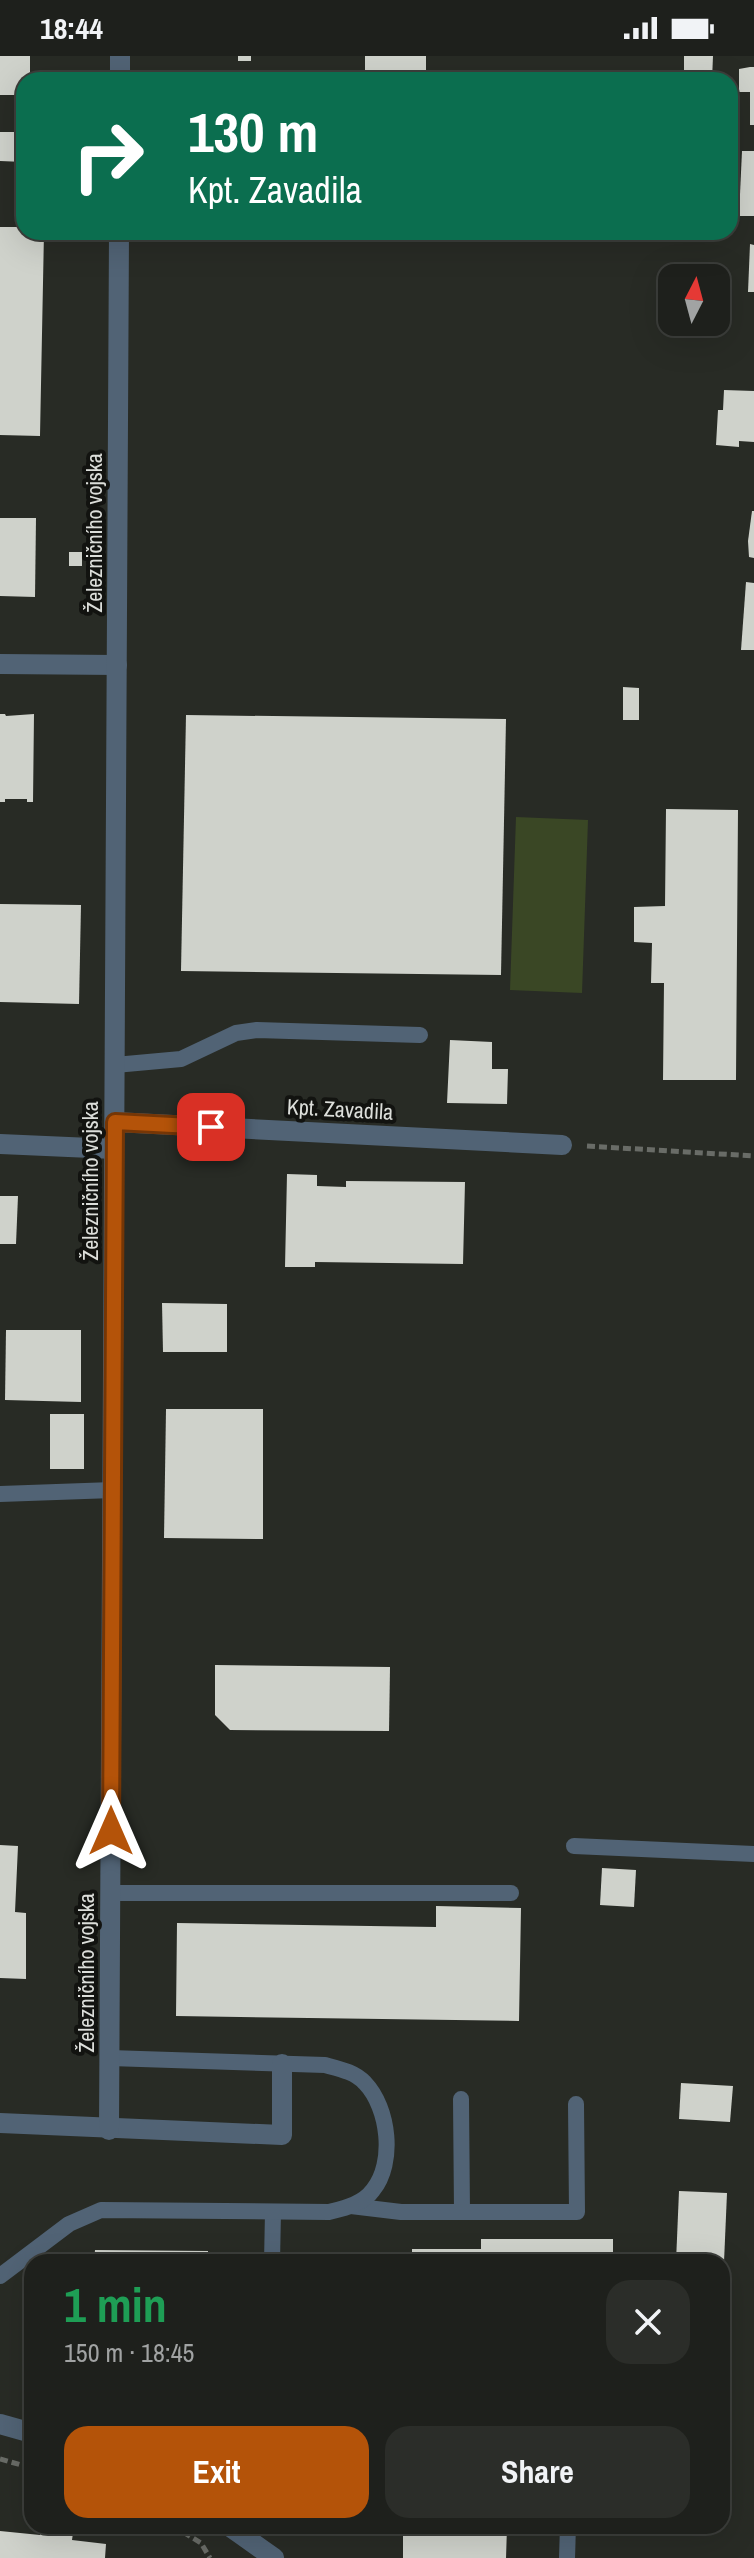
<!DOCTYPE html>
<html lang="en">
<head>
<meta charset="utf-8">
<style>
  :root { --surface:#1e201c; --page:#2b2d29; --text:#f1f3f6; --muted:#a1a3a3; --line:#3c3e3b; --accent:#b45309 }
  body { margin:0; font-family:"Archivo Narrow",sans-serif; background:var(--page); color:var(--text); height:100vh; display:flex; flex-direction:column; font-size:30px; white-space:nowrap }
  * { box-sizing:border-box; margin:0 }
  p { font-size:26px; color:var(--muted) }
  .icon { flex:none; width:44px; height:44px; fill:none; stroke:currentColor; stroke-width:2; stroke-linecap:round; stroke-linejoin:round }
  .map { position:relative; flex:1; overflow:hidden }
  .side { position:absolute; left:24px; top:2198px; width:706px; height:280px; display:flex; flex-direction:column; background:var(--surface); border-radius:24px; box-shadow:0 8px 32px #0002,0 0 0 2px var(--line) }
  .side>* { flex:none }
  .banner { position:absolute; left:16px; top:16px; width:722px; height:168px; border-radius:24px; box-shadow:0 8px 32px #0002,0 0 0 2px var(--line); background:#0b6e4f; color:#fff; overflow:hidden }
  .needle { width:52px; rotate:6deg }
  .controls { position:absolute; left:658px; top:208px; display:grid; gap:16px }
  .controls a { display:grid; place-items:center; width:72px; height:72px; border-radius:16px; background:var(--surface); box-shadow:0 8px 32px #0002,0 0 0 2px var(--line); font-size:40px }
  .pin { position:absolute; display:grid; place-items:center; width:68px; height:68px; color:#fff; margin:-34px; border-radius:16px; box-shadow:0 4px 12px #0006 }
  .me { position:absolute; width:88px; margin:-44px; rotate:0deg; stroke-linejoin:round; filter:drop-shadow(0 0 6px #0008) }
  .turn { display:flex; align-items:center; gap:28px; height:168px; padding:0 40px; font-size:36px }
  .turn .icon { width:104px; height:104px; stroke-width:2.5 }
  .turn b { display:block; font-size:56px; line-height:68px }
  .round { display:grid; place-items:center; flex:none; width:84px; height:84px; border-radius:24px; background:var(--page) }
  .head { display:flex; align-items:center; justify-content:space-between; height:136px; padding:0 40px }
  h1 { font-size:48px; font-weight:700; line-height:60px; color:#1e9e55 }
  .cta { display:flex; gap:16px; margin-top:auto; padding:16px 40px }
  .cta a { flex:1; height:92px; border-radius:24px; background:var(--accent); color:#fff; font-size:32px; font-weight:700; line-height:92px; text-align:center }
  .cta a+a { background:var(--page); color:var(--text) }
  .status { display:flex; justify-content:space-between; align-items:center; height:56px; padding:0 40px; background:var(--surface); direction:ltr }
  .status svg { height:22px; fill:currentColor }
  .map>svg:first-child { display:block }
</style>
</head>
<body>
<div class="status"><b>18:44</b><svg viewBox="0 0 49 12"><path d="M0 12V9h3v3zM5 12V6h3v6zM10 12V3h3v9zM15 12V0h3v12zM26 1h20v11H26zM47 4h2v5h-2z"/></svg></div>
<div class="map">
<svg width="754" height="2502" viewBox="0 0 754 2502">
  <rect width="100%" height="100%" fill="#282b25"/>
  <!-- green -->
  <polygon fill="#3a4725" points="516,761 588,764 582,937 510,934"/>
  <!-- building -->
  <g fill="#cfd2cb">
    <polygon points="0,0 30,0 30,24 24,24 24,39 0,39"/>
    <rect x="238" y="0" width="13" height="5"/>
    <rect x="365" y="0" width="61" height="24"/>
    <polygon points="684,0 713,0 712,24 684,24"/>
    <polygon points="750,11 754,11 754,69 750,69 750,36 739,36 739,13"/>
    <polygon points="0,76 24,76 24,106 0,105"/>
    <polygon points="742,95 754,95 754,160 739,160"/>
    <polygon points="0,171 24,171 24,176 44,176 40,380 0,379"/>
    <polygon points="750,188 754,189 754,236 748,236"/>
    <polygon points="724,334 754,335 754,386 739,385 739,391 716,389 718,354 723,354"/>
    <polygon points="752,455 754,455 754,502 749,501 748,485"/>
    <polygon points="0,462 36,462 35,541 0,540"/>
    <rect x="69" y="496" width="13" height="14"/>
    <polygon points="746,526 754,527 754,594 741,594"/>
    <polygon points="623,631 639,632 639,664 623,664"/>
    <polygon points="0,658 5,658 6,660 34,658 33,746 27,746 27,743 5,743 5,746 0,746"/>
    <polygon points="186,659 506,663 501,919 181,915"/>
    <polygon points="666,753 738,754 736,1024 663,1024 664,927 651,927 652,887 634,886 634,851 665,850"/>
    <polygon points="0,848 81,849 79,948 0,946"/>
    <polygon points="450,984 492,986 492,1013 508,1013 507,1048 447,1047"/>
    <polygon points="287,1118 317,1119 317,1130 346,1131 346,1125 465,1126 463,1208 315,1206 315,1211 285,1211"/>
    <polygon points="0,1140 18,1140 16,1188 0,1188"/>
    <polygon points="162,1247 227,1248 227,1296 163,1296"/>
    <polygon points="6,1274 81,1274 81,1346 5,1344"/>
    <polygon points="166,1353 263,1353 263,1483 164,1482"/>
    <rect x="50" y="1358" width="34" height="55"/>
    <polygon points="215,1609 390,1611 389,1675 230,1674 215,1659"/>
    <polygon points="0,1789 18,1790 15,1856 26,1857 26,1923 0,1922"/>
    <polygon points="602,1812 636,1814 634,1851 600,1849"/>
    <polygon points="436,1850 521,1852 519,1965 176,1960 177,1867 436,1871"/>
    <polygon points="681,2027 733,2030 730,2066 679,2063"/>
    <polygon points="679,2135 727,2137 724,2206 676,2206"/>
    <polygon points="481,2183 613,2183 613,2199 621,2199 621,2206 412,2206 412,2193 481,2193"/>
    <polygon points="95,2194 208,2195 208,2206 94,2206"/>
    <polygon points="403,2470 507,2470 506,2502 403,2502"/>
    <polygon points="40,2473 73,2477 72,2484 106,2488 105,2502 0,2502 0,2475 40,2479"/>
  </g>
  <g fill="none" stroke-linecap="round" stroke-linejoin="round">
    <!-- path -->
    <g stroke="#696c67" stroke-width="5" stroke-dasharray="8 4" stroke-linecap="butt">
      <polyline points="587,1090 754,1100"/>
      <polyline points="0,2403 32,2412"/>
      <polyline points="173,2470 201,2487 210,2502"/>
    </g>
    <!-- service -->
    <g stroke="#516375" stroke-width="16">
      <polyline points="115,1009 181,1003 236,977 257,974 420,979"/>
      <polyline points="0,1438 113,1434"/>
      <polyline points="574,1790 754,1798"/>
      <polyline points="110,1837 511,1837"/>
      <polyline points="461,2043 462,2156"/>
      <polyline points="351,2150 401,2156 577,2156 576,2048"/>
      <polyline points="272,2206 273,2156"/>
      <path d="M0,2220l69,-52 32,-14 228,2c16,-4 34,-8 44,-22 22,-27 16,-82 -8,-107 -10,-11 -25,-14 -40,-18l-215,-7"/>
      <polyline points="567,2502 568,2470"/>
    </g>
    <!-- minor -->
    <g stroke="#516375" stroke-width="20">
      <polyline points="120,24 120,0"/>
      <polyline points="0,608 117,609"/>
      <polyline points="115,1066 562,1089"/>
      <polyline points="0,1088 114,1093"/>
      <polyline points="0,2067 282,2079 282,2008"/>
      <polyline points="109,2074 119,176"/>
    </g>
    <!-- tertiary -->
    <g stroke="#516375" stroke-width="20">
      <polyline points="0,2368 32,2377"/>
      <polyline points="229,2470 274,2502"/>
    </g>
  </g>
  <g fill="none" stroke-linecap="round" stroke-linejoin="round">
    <defs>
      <polyline id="route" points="111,1775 115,1066 211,1071"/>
    </defs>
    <!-- route casing -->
    <use href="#route" stroke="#753606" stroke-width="20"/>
    <!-- route -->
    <use href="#route" stroke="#b45309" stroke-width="14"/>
  </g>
  <g text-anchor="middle" stroke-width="8" stroke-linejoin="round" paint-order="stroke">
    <!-- street labels -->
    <g font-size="22" fill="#dcdeda" stroke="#121310">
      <text transform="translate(94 477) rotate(-90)" y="8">Železničního vojska</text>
      <text transform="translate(340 1053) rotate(3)" y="8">Kpt. Zavadila</text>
      <text transform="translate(90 1125) rotate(-90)" y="8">Železničního vojska</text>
      <text transform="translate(86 1917) rotate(-90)" y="8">Železničního vojska</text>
    </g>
  </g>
</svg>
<div class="controls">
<a><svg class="needle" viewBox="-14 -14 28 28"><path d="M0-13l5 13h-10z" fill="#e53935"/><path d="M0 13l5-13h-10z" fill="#a1a3a3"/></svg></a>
</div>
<div class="pin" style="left:211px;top:1071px;background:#d93025"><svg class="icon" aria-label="arrive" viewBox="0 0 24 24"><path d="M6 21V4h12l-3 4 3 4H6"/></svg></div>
<svg class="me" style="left:111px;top:1775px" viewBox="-20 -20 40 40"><path d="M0-17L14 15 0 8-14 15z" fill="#b45309" stroke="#fff" stroke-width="4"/></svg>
<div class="banner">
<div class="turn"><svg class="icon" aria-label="right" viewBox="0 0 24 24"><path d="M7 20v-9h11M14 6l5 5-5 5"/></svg><div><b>130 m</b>Kpt. Zavadila</div></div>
</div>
<section class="side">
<div class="head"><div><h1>1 min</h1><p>150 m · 18:45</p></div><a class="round"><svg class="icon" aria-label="close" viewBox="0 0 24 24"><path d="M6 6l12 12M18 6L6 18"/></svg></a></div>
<div class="cta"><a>Exit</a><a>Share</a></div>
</section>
</div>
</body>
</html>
